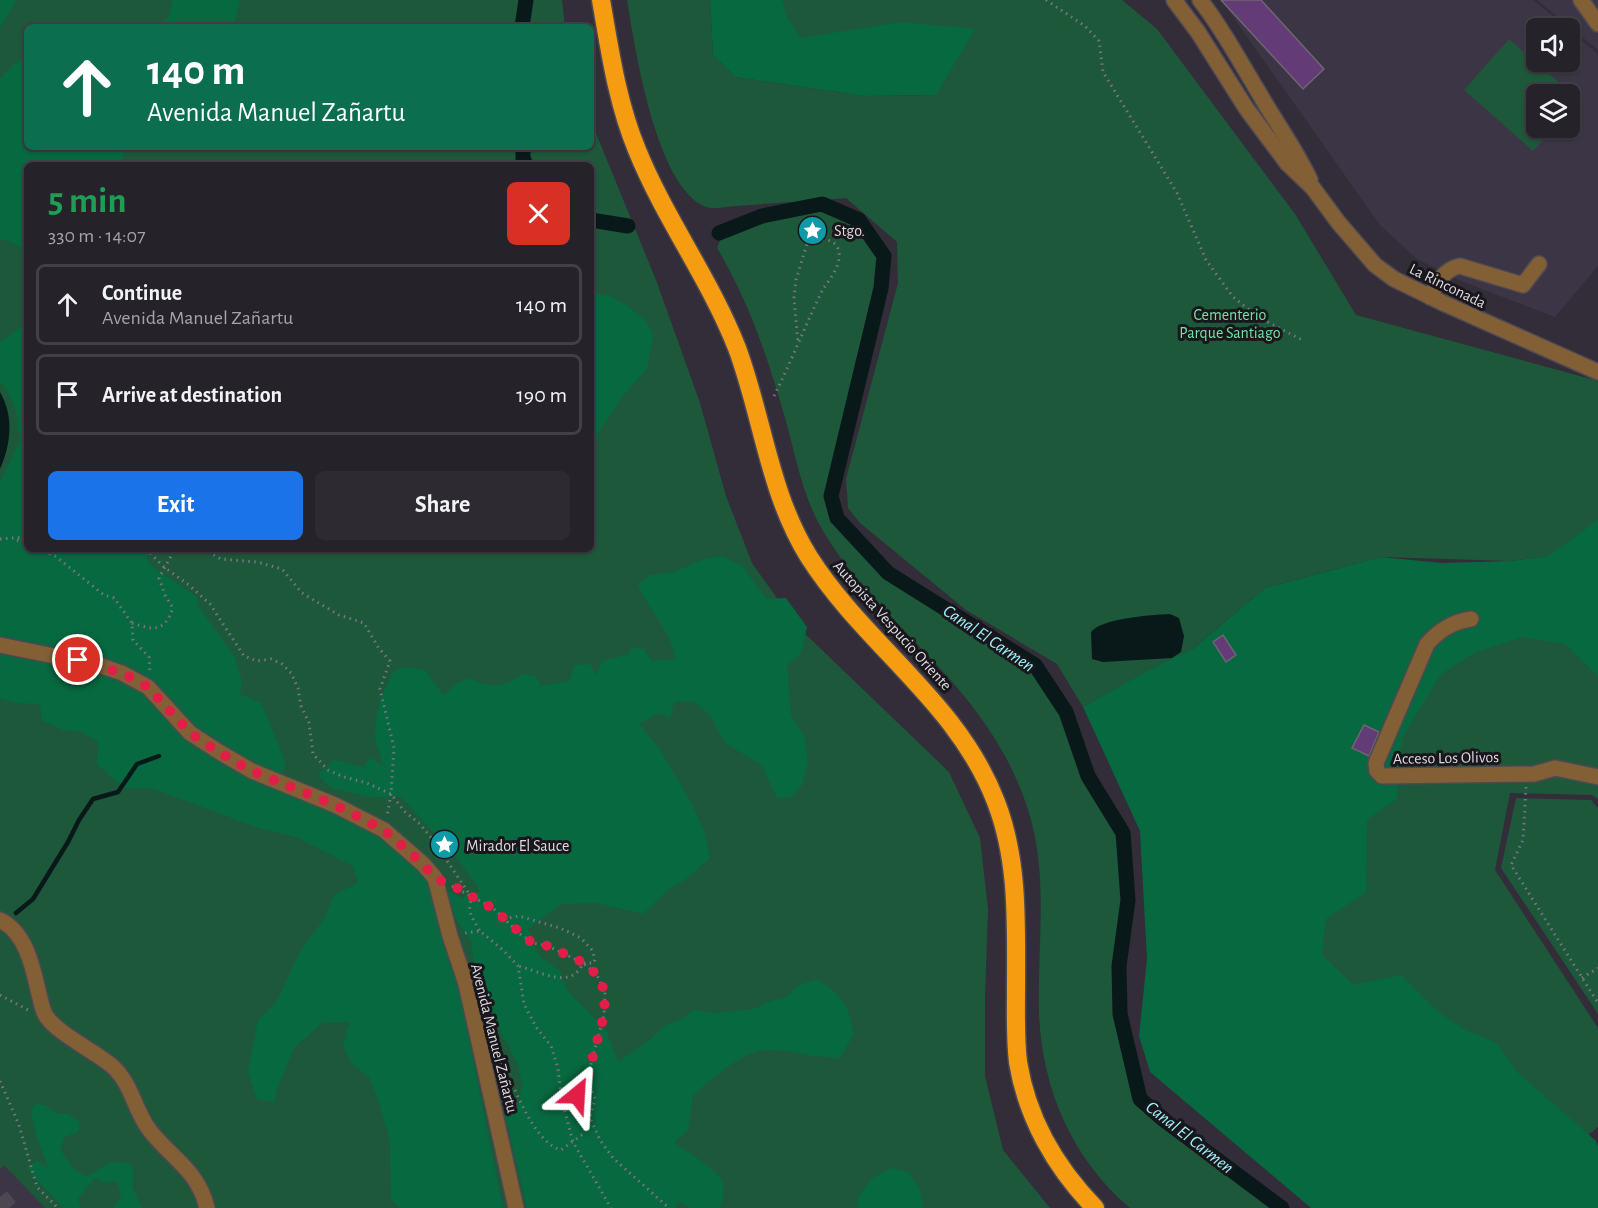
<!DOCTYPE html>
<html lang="en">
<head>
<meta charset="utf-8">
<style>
  :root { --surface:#26222a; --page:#2e2a32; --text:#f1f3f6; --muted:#a4a4a8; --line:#423f47; --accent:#1a73e8 }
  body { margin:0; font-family:"Alegreya Sans",sans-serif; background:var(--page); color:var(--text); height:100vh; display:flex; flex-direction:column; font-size:22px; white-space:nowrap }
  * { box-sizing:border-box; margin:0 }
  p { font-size:20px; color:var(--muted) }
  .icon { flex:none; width:33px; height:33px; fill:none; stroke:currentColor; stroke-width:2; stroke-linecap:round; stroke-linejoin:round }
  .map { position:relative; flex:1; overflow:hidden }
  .panel { position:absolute; left:24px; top:162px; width:570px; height:390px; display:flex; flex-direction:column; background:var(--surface); border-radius:9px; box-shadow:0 2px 4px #0004,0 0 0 2px var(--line) }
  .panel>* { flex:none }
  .hud { position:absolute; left:24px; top:24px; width:570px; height:126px; border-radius:9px; box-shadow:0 2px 4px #0004,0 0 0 2px var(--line); background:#0b6e4f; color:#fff; overflow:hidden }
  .tools { position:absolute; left:1526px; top:18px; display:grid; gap:12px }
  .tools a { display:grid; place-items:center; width:54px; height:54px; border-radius:9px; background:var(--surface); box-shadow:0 2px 4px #0004,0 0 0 2px var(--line); font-size:30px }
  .pin { position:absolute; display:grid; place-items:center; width:51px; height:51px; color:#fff; margin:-26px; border:3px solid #fff; border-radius:50%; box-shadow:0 2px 6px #0007 }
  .me { position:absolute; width:66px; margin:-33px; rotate:27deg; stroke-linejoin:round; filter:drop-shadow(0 0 4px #0008) }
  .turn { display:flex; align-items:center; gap:21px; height:126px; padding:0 24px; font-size:27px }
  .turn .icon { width:78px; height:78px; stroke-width:2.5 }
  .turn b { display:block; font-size:42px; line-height:51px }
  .round { display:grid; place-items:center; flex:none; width:63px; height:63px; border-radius:9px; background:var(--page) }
  .headline { display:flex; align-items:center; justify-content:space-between; height:102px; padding:0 24px }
  h1 { font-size:36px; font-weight:700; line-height:45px; color:#1e9e55 }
  .primary-button { display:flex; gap:12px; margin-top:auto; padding:12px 24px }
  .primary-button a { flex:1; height:69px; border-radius:9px; background:var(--accent); color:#fff; font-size:24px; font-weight:700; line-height:69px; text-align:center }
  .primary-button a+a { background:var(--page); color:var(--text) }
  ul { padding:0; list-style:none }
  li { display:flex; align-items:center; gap:18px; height:81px; margin:0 12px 9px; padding:0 12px; border:3px solid var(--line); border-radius:9px }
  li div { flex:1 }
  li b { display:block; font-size:22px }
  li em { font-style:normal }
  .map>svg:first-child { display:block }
</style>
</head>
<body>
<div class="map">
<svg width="1598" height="1208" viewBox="0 0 1598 1208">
  <rect width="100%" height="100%" fill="#322d38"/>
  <!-- built -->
  <g fill="#3c3545" fill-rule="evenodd">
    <path d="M1221,0h312l35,28h-32v34h33v-32l29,24v212l-43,51 -94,-36 -44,-22 -37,-34zM1536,94h33v34h-33z"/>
    <polygon points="1537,0 1598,0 1598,50"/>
    <polygon points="4,1164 45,1208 0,1208 0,1169"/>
  </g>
  <!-- green -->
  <g fill="#1d583a" fill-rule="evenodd">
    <path d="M0,0h562l3,27h-538v120h564v-26l65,159 44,123 26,93 26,67 44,62 153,147 31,66 8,71 -3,87v80l18,74 47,58h-1005l-41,-43 -4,4zM27,165h564v384h-564z"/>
    <path d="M627,0h83l3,55 22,22 129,19 72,-1 -137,-43 -25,-52h348l35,29 138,185 61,101 242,66v140l-50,35 -37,5 -130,-4 -116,31 -72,61 -110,58 -26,-43 -91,-54 -106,-87 -12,-15 -2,-29 52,-196 -1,-41 -51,-44c-36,3 -72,5 -109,8 -8,0 -23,4 -31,1 -50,-19 -71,-159 -79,-207z"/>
    <polygon points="1509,39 1578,99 1569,110 1569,94 1536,94 1536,128 1553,128 1533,151 1464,90"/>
    <path d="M821,209l34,15 24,34 -2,29 -51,209 7,24 52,57 147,91 30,46 22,64 34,57 5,65 -9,66 1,49 21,86 25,23 113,84h-144c-58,-49 -88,-119 -91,-195 -2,-68 10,-134 -10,-200 -16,-53 -46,-97 -83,-138 -45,-51 -95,-92 -128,-153 -17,-33 -23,-69 -33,-104 -17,-60 -36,-116 -68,-170l4,-10 43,-17z"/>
    <polygon points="1508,629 1576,640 1598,663 1598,799 1592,795 1510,793 1495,870 1598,1028 1598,1127 1582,1140 1351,993 1320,958 1324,911 1395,734 1438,669"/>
    <polygon points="1516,798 1591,800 1598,808 1598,1014 1501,868"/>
  </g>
  <!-- forest -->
  <g fill="#076940">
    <polygon points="0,0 16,0 0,28"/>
    <polygon points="172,0 240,0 235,20 238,27 150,27 169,18"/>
    <polygon points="710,0 782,0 786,15 801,38 901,22 975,29 936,95 864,96 735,77 713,55"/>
    <polygon points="23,58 27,60 27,147 127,147 119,165 27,165 27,251 9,241 0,240 0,79 11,67"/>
    <polygon points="591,293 611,296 629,307 647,322 653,336 647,369 625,393 591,444"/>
    <polygon points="27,323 27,549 148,549 147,561 153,567 197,597 199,607 235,658 242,681 240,694 261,703 285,761 283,778 260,767 195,729 162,690 126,668 76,653 0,636 0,482 20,442 16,411 8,392 0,382 0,342"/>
    <polygon points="1598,520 1598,676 1565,644 1522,637 1474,653 1441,674 1402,738 1397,799 1367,820 1366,892 1326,919 1322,955 1353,985 1401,975 1436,1010 1465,1030 1497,1043 1517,1072 1596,1141 1598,1147 1598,1208 1311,1208 1150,1072 1139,1036 1147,959 1140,831 1083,707 1150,670 1193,649 1265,588 1381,557 1442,563 1511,561 1548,556"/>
    <path d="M723,556l20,11 23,32 20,-1 21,29 -6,26 -14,13 4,50 14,22 3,25 -6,22 -11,12 -14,1 -15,-32 -38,-24 -14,-27 -17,-14 -19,1 -4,16 -12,-5 -19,11 21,26 29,48 15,32 6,28 -24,21 -17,10 -26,25 -47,-11 -35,1 -33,25 11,27 20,14 9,21 38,39 12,32 29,-20 19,-17 16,-6 11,-9 21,3 40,-4 17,-8 14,-3 14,-13 18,-6c27,18 30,23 37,55l-15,25c-9,-3 -18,-2 -27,-3 -15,-3 -33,-7 -47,-6 -28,4 -51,28 -72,45l-5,35 -14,13c11,7 40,25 47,36 5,9 2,20 -1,29h-29l-13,-7 -3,7h-148l-24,-102 13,7 6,-28 -4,-21 -41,-76 -6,-48 -20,-27 -6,-24 17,9 18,-7 -23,-33 -56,-61h-31l-39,-9 -13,-13 16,-15 30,7 6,-10 12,9c0,-10 -4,-15 -6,-23 -4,-25 6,-52 19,-73l13,-3 17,3 18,25 12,-10 13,-7c22,10 36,10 55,-4l13,2 5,10 28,-5 6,-16 15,-1 6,11 6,-14 27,-7 3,-7 12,2 8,12 24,-2c-5,-27 -27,-49 -38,-74l12,-10 24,-3 33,-14z"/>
    <polygon points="0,651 98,672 142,692 186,738 239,773 329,809 386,836 429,883 441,931 458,984 503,1208 400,1208 391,1199 390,1142 379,1102 369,1077 351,1063 343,1045 350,1022 323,1022 294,1048 279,1083 274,1102 257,1099 248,1072 258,1020 276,1003 295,962 303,947 324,919 334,895 358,883 353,866 296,837 259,828 151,788 124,788 97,764 98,742 82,732 63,730 42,720 40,704 16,703 0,698"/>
    <path d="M35,1104l10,1 13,9h10l12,8 -2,10 -13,5 -5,13 14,19 12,8c18,-10 24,-20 45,-12l3,11 -2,10 10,22h-28l7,-12 -4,-14h-12l-10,-4 -17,20 3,10h-17l-32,-33 -4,-7 9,-7 11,7 -13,-37 -4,-19z"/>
    <polygon points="892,1168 908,1172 920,1189 923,1208 858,1208 857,1199 871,1179"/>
  </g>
  <!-- water -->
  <g fill="#09191a">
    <path d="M0,392c14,24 11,52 0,77z"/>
    <path d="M1170,614l9,4 5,18 -3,16 -9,6 -69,4 -11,-3 -1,-27c11,-14 60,-17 79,-18z"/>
  </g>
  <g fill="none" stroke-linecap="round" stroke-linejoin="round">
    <!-- stream -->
    <polyline stroke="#09191a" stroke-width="4.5" points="16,913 33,899 68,842 79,820 93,799 118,792 137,764 159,756"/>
    <!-- canal -->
    <g stroke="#09191a" stroke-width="15">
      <polyline points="522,27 526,0"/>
      <polyline points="523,147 523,158 526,165"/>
      <polyline points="591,220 628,226"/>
      <polyline points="719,233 762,216 822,204 859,220 884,256 881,288 831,496 837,518 888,573 1035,665 1066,712 1088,776 1123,833 1128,900 1119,966 1120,1014 1140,1099 1164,1120 1282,1208"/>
    </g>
  </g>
  <!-- building -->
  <g fill="#623b77" stroke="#6d6671" stroke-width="1.5">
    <polygon points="1221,0 1261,0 1324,69 1303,89"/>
    <polygon points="1223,635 1236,655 1226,662 1213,642"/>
    <polygon points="1364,725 1379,732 1369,756 1352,748"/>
  </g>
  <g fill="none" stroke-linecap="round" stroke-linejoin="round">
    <!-- highway-tunnel -->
    <polyline stroke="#4c4751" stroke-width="18" stroke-dasharray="18 9" stroke-linecap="butt" points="0,1197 9,1208"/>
    <defs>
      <g id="minor">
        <polyline points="1174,0 1198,32 1246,108 1287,163 1313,188 1338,222 1375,265 1394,279 1443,303 1598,372"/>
        <path d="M1200,0c23,29 40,62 59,93 17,30 36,55 51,87"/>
        <polyline points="1581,0 1598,24"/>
        <path d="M1430,297c7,-14 14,-28 30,-31l63,19 16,-21"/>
        <path d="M1471,619c-17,2 -33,12 -44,25l-51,119 1,8 5,5 152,-2 21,-6 43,9"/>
        <polyline points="0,645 99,665 122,673 148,687 190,733 221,753 252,771 335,805 384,830 423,864 435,878 450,936 466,984 516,1208"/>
        <path d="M0,920c26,12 33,48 39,74 2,7 3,16 7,22 11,17 48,35 65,49 20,17 23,43 37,63 21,29 50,41 59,80"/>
      </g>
      <path id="highway" d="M601,0c9,51 16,102 36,150 28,69 73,129 100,198 26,70 32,145 72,209 56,88 149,145 187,245 23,59 20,123 20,186 0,24 -1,49 2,74 9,56 38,106 77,146"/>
    </defs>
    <!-- minor casing -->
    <use href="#minor" stroke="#4d4953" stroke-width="18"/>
    <!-- highway casing -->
    <use href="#highway" stroke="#4d4953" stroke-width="21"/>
    <!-- path -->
    <g stroke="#7a757f" stroke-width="3" stroke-dasharray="1.5 4.5" stroke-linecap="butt">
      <polyline points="1046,0 1085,26 1099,41 1103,72 1177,193 1206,260 1233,297 1258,317 1304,341"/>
      <path d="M774,396c17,-34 31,-70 48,-105 6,-10 16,-21 17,-33 2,-20 -18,-22 -32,-14l-11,36 -2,18 4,45"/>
      <polyline points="0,539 27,537"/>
      <polyline points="17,540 27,544"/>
      <polyline points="38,549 55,556 104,595 114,598 132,623 133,640 149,657 150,673"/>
      <path d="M146,549l18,18 25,18 21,19 34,52 13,5 14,-2 11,5 9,9 7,15 3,18 8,17 4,31 15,16 16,7 23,6 24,11 13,17 16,13 13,16 39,58c-6,13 1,21 8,33"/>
      <polyline points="203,549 221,559 257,562 282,569 302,593 339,615 364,623 378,647 390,661 380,689 394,748 391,794 387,816"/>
      <path d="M132,623c22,7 32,10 41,-15l-8,-13 -6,-17 16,-29"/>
      <polyline points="1526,787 1523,840 1511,865 1598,1003"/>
      <polyline points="452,886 493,908 520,934 533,943 548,946 583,963 597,975 605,992 604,1015 587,1079 595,1099 590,1118 600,1140 613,1158 669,1208"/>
      <path d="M504,919l15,-3 41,12 21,10 11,12 3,9 -1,4h-11c-12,28 -43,8 -65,3"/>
      <polyline points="465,933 480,931 504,951 518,966 524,1004 536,1027 551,1046 558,1068 561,1097 573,1142 611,1208"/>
      <polyline points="1582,978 1598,968"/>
      <polyline points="0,995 28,1010"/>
      <path d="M499,1058c16,26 32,83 62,92l22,-16 7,-16 -11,-9 -2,-14 2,-10 8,-6"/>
      <polyline points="0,1081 19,1125 37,1187 58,1208"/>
    </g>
    <!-- minor -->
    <use href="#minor" stroke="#835f36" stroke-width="15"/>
    <!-- highway -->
    <use href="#highway" stroke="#f69c10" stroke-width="18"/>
  </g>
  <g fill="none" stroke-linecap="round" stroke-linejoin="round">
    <!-- route -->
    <polyline stroke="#e11d48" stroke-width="10" stroke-dasharray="0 18" points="78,660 122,673 148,687 190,733 220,753 252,771 335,805 384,830 423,864 435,878 457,888 492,908 532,943 548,946 584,963 597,975 605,992 604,1015 587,1079 579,1085 577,1095"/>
  </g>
  <!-- icons -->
  <defs>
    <symbol id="sight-disc" viewBox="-11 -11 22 22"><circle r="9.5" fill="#0f9aa8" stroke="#19171b"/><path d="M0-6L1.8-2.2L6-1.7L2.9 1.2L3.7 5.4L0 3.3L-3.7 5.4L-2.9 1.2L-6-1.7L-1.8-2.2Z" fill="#fff"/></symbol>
  </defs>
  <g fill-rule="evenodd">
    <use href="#sight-disc" x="796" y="214" width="33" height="33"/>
    <use href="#sight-disc" x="428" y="828" width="33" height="33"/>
  </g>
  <g text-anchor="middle" stroke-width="6" stroke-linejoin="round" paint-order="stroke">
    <!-- poi labels -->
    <g font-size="16" fill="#dddae1" stroke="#19171b" text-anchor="start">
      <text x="834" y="236">Stgo.</text>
      <text x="466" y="851">Mirador El Sauce</text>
    </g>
    <!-- street labels -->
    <g font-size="16" fill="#dddae1" stroke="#19171b">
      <text transform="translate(1448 285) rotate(26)" y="6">La Rinconada</text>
      <text transform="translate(893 625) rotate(48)" y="6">Autopista Vespucio Oriente</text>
      <text transform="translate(1446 757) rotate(-1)" y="6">Acceso Los Olivos</text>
      <text transform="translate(495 1038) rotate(76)" y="6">Avenida Manuel Zañartu</text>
    </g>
    <!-- park labels -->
    <g font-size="16" fill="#72e2a5" stroke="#19171b">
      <text x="1230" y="320">Cementerio<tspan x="1230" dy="18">Parque Santiago</tspan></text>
    </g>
    <!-- water labels -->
    <g font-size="18" font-style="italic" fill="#9ef1f9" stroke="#19171b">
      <text transform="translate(989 638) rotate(34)" y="6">Canal El Carmen</text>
      <text transform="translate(1190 1137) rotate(38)" y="6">Canal El Carmen</text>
    </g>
  </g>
</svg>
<div class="tools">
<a><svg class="icon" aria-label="sound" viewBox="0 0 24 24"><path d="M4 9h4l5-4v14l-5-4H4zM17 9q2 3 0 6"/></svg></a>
<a><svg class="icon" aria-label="layers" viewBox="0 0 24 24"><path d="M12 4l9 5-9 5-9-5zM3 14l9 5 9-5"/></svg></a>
</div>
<div class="pin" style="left:78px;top:660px;background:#d93025"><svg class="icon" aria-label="arrive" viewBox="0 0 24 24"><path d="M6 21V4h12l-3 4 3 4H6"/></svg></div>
<svg class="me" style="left:577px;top:1095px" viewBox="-20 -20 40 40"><path d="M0-17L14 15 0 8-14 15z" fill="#e11d48" stroke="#fff" stroke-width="4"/></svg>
<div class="hud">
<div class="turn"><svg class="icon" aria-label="ahead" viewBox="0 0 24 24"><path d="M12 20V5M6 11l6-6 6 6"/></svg><div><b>140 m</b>Avenida Manuel Zañartu</div></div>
</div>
<section class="panel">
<div class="headline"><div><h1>5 min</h1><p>330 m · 14:07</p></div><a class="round" style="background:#d93025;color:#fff"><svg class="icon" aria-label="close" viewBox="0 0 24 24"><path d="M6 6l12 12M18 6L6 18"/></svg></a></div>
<ul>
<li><svg class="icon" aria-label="ahead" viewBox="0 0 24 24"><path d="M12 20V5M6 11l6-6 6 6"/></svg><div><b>Continue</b><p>Avenida Manuel Zañartu</p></div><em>140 m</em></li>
<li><svg class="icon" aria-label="arrive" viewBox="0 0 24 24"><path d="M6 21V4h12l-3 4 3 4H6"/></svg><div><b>Arrive at destination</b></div><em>190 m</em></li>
</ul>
<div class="primary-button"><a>Exit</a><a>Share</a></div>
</section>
</div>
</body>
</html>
